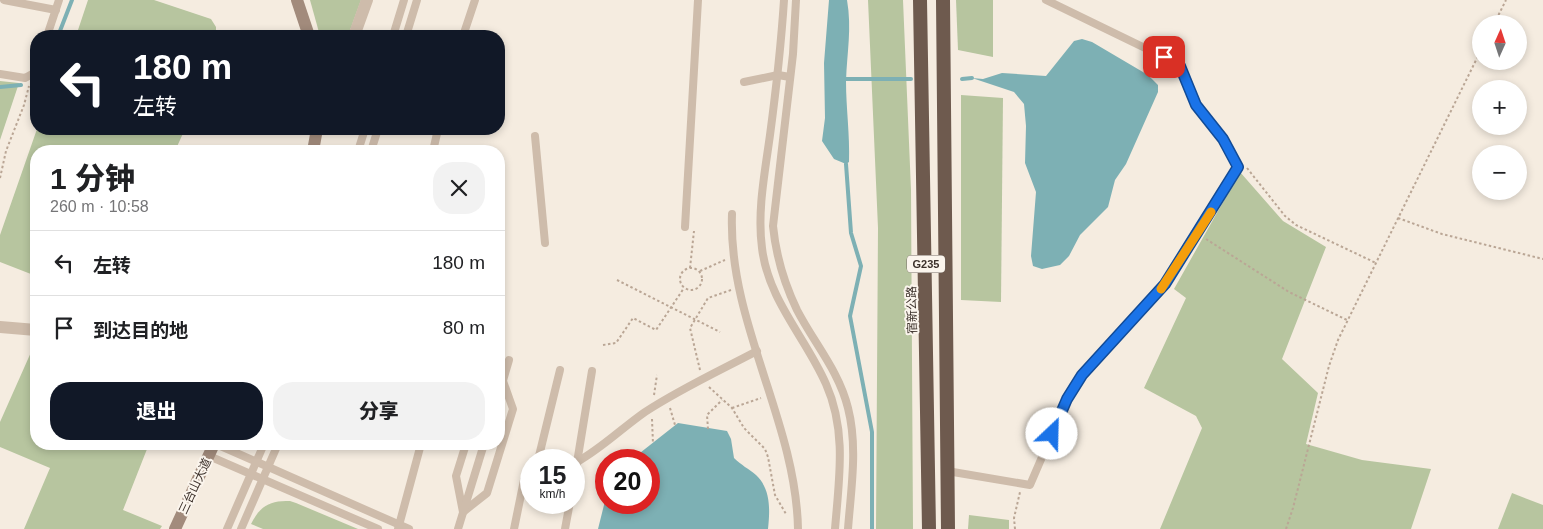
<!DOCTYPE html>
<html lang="zh">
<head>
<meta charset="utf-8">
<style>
  :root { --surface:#fff; --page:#f2f2f2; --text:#202124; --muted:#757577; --line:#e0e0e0; --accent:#111827 }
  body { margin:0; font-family:Helvetica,"Noto Sans SC",sans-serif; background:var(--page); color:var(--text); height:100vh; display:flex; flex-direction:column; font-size:19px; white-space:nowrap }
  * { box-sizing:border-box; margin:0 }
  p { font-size:16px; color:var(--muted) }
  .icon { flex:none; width:28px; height:28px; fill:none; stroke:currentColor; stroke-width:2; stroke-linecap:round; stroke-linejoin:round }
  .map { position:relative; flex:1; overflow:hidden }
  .sheet { position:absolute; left:30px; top:145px; width:475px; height:305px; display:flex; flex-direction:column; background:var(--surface); border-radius:20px; box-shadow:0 2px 8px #0003 }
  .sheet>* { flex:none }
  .hud { position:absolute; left:30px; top:30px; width:475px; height:105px; border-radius:20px; box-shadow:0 2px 8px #0003; background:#111827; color:#fff; overflow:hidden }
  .needle { width:32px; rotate:3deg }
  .fabs { position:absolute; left:1472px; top:15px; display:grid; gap:10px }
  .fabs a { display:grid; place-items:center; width:55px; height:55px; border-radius:50%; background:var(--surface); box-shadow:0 2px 8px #0003; font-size:25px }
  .speed { position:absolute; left:520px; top:449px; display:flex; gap:10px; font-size:25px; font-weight:700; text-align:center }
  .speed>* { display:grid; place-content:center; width:65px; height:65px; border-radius:50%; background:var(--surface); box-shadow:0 2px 8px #0003; line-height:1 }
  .speed small { font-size:12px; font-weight:400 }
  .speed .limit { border:8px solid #d22; background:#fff; color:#111 }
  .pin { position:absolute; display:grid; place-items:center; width:42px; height:42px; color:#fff; margin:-21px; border-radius:10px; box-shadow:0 2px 8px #0006 }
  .me { position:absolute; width:55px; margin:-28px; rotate:24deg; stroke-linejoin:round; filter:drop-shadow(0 0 4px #0008) }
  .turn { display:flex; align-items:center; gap:18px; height:105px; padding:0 20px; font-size:22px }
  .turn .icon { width:65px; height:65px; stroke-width:2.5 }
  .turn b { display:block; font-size:35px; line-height:42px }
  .round { display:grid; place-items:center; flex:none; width:52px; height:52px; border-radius:20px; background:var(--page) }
  .overview { display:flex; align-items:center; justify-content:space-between; height:85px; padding:0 20px }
  h1 { font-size:30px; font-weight:800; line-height:38px }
  .action { display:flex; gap:10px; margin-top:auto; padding:10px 20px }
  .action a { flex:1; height:58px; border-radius:20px; background:var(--accent); color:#fff; font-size:20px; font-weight:800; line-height:58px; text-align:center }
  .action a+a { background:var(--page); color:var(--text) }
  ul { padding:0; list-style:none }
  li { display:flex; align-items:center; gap:15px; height:65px; padding:0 20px; border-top:1px solid var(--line) }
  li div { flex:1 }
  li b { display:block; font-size:19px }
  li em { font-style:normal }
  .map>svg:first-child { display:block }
</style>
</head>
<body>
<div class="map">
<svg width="1543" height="529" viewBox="0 0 1543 529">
  <rect width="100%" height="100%" fill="#f5ece0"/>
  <!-- green -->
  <g fill="#b7c59f">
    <polygon points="88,0 154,0 211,19 216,27 216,36 76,36"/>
    <polygon points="310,0 361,0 348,36 320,36"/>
    <polygon points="868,0 903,0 911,190 913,529 876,529 878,228"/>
    <polygon points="956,0 993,0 993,57 958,50"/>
    <polygon points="0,81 19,83 0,140"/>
    <polygon points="961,95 1003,98 1001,302 961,300"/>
    <polygon points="37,129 185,129 175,151 36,151 36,276 0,262 0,235"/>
    <polygon points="1240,172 1283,221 1326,247 1282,359 1318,393 1306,444 1362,460 1431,469 1411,529 1160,529 1202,428 1196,416 1144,388 1186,298 1174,289"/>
    <polygon points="36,341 36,444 149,444 123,510 162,526 160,529 24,529 50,468 0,447 0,422"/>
    <polygon points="1512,493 1543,505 1543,529 1498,529"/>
    <path d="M290,501l6,2 62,26h-95l-12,-5c9,-18 19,-24 39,-23z"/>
    <polygon points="969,515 1009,520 1009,529 968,529"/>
  </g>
  <!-- water -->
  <g fill="#7db0b4">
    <path d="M829,0h18c5,29 0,52 -1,81 0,27 4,54 3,81l-3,2 -12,-5 -12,-18 3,-23 -1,-55z"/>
    <polygon points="1082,39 1092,42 1148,75 1158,85 1158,92 1126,164 1115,180 1108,207 1080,235 1069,256 1060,265 1042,269 1033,266 1031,256 1036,192 1025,163 1026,126 1024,104 1014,92 972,78 983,79 1002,73 1046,76 1074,41"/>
    <path d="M678,423l49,8 4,8 3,19c7,7 15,11 22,17 15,14 14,35 12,54h-170l8,-32v5h43v-42h-18z"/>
  </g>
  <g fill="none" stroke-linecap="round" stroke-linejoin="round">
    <!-- stream -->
    <g stroke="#7db0b4" stroke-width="4">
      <polyline points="58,36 72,0"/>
      <polyline points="846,79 911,79"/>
      <polyline points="962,79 972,78"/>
      <polyline points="36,83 36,82"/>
      <polyline points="0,87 21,85"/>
      <polyline points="846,164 851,233 861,266 850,316 872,432 872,529"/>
    </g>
    <!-- path -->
    <g stroke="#baa695" stroke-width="2" stroke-dasharray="2.5 2.5" stroke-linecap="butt">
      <polyline points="1494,24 1506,0"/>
      <polyline points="1247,168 1285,216 1296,225 1376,263"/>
      <polyline points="0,178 6,151 24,105 29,86"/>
      <polyline points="1398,218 1442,234 1543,259"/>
      <polyline points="1206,239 1289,292 1347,320"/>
      <circle cx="691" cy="279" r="11"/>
      <polyline points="690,268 694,231"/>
      <polyline points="700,271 725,260"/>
      <polyline points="617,280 720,332"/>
      <polyline points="603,345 616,343 633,318 656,330 684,288"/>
      <polyline points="700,370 690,328 708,298 731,290"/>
      <polyline points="709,387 732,408 744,428 765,449 768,457 775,495 786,514"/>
      <polyline points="654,395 657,375"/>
      <polyline points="670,408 675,425"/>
      <polyline points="732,408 761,398"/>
      <polyline points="652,419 653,444"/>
      <polyline points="708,429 707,415 722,400"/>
      <polyline points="1015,529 1014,518 1020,492"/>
      <polyline points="1286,529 1293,508 1329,366 1338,340 1481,50"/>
    </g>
    <!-- service -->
    <g stroke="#cebcab" stroke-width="8">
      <polyline points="4,0 56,10"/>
      <path d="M784,0c-3,46 -8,90 -14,135 -5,37 -13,76 -8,113 6,52 44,90 64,136 21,47 13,95 9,145"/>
      <path d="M796,0l-3,54 -20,172c3,30 11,57 24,84 17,33 42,61 51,98 10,39 3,81 0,121"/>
      <polyline points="47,36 59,0"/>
      <polyline points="393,36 404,0"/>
      <polyline points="406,36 417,0"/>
      <polyline points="463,36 475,0"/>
      <polyline points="0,74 25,78 34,73 36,67"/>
      <polyline points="744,82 778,75 790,77"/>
      <polyline points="535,136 545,243"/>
      <polyline points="358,151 365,129"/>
      <polyline points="371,151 378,129"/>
      <polyline points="433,151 438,129"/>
      <path d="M732,214c-4,109 64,207 66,315"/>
      <polyline points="685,227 698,0"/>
      <polyline points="499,394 509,360"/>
      <polyline points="216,444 409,529"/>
      <polyline points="466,444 456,476 463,512 487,493 513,409 503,381 499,383"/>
      <polyline points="209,456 378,529"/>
      <polyline points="538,460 560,370"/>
      <path d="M577,462c25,-14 45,-34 68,-50 35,-23 74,-41 112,-61"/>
      <polyline points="947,471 1030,485 1067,399 1082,375 1165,284 1238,167 1223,139 1196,105 1180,65 1046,0"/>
      <polyline points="574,481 592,371"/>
      <polyline points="227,529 264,444"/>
      <polyline points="241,529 278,444"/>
      <polyline points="398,529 421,444"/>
      <polyline points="458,529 484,444"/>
      <polyline points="514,529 524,480 531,470"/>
      <polyline points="565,529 570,502"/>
    </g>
    <!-- minor -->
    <polyline stroke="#cebcab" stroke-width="12" points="0,327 36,330"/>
    <!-- tertiary -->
    <polyline stroke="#cebcab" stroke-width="12" points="354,36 367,0"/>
    <!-- secondary -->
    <g stroke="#a28b7c" stroke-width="12">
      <polyline points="297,0 309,36"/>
      <polyline points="313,151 317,129"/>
      <polyline points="175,529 214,444"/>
    </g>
    <!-- trunk -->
    <g stroke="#6e5a4e" stroke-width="14">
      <polyline points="920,0 929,529"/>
      <polyline points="943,0 948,529"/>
    </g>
  </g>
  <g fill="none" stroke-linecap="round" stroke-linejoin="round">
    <defs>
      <polyline id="route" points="1052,434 1067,399 1082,375 1165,284 1238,167 1223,139 1196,105 1180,66 1164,57"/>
    </defs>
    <!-- route casing -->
    <use href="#route" stroke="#114b97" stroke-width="12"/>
    <!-- route -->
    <use href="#route" stroke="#1a73e8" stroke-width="9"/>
    <!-- slow -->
    <polyline stroke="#f59e0b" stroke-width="9" points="1161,289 1211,212"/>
  </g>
  <g text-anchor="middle" stroke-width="4" stroke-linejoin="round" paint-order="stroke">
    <!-- shield labels -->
    <rect fill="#fbf5ed" stroke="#756b64" stroke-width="1" x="907" y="255.5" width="38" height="17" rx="4"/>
    <g font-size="11" font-weight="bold" fill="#3b302a">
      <text x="926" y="268">G235</text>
    </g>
    <!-- street labels -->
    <g font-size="12" fill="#3b302a" stroke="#fbf5ed">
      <text transform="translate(912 310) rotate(-91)" y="4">宿新公路</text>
      <text transform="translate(195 486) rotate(-65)" y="4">三台山大道</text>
    </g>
  </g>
</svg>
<div class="fabs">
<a><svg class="needle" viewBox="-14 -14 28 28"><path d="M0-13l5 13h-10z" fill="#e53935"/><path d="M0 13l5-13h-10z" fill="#757577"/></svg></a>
<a>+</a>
<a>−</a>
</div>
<div class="speed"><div>15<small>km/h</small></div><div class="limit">20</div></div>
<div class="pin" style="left:1164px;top:57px;background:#d93025"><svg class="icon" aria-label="arrive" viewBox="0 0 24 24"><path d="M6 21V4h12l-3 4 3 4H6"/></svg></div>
<svg class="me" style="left:1052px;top:434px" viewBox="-20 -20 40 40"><circle r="19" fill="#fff"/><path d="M0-13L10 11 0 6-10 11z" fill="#1a73e8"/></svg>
<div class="hud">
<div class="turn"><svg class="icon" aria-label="left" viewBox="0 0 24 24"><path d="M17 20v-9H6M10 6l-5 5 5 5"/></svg><div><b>180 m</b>左转</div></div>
</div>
<section class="sheet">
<div class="overview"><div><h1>1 分钟</h1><p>260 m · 10:58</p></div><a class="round"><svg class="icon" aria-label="close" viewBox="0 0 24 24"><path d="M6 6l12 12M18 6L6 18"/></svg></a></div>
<ul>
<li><svg class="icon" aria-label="left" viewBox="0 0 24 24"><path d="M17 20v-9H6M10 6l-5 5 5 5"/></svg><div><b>左转</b></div><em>180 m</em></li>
<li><svg class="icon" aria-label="arrive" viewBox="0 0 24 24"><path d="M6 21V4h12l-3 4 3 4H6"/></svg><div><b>到达目的地</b></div><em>80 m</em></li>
</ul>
<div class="action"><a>退出</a><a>分享</a></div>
</section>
</div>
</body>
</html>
